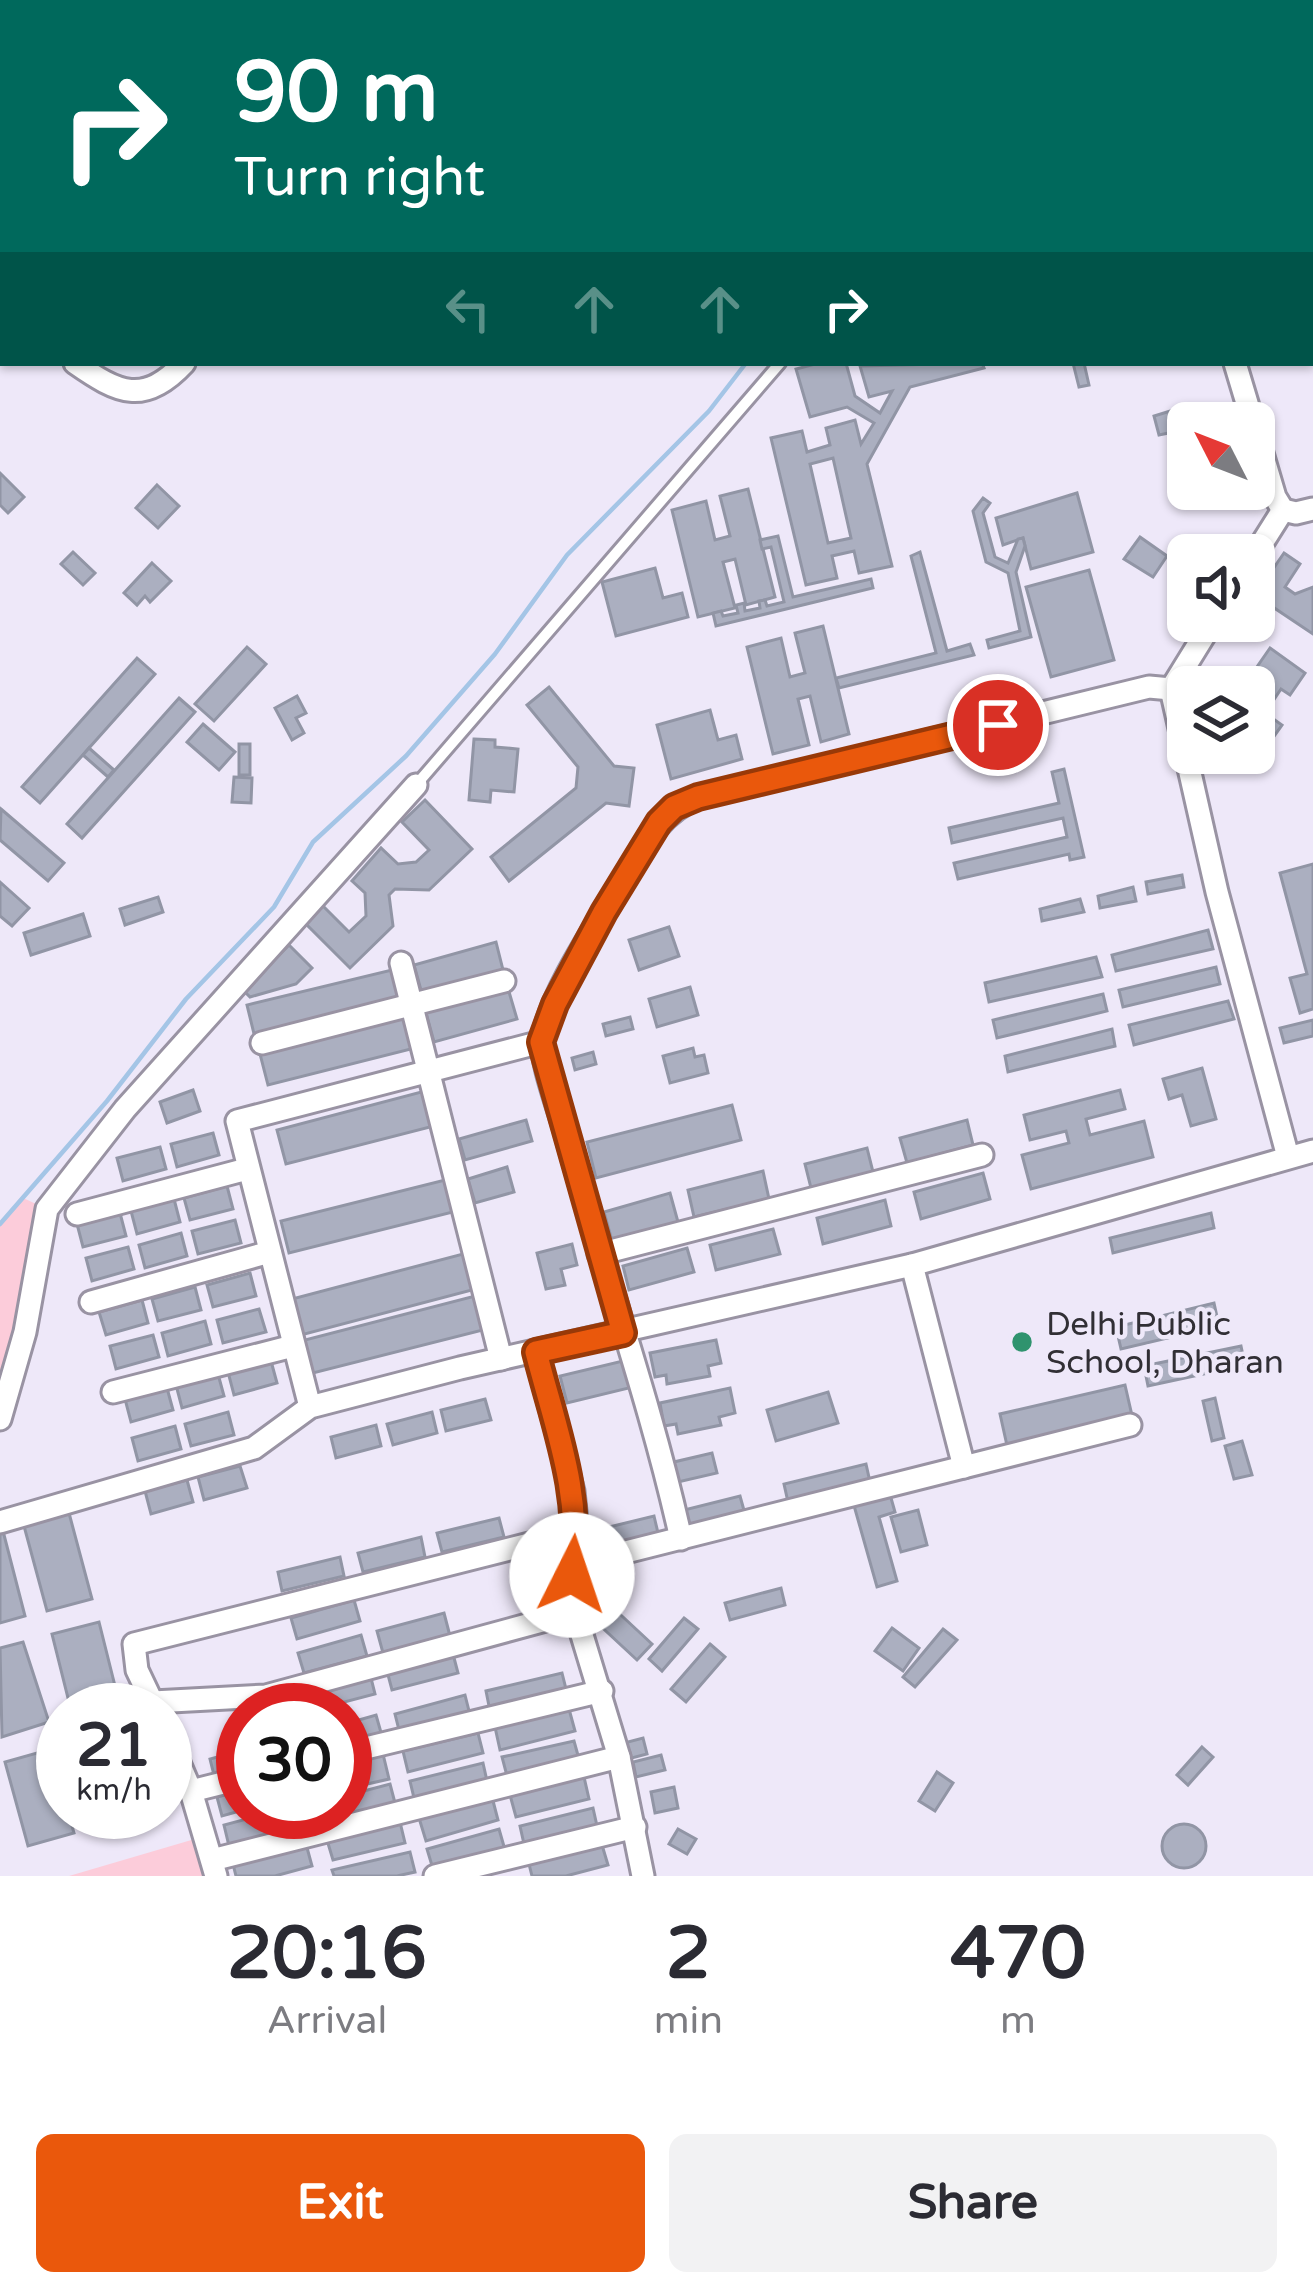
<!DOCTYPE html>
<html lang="en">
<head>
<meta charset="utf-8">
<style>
  :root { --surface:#fff; --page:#f2f2f3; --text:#2b2b33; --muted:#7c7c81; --accent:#ea580c }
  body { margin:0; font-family:"Varela Round",sans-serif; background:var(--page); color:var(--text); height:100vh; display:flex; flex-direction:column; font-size:45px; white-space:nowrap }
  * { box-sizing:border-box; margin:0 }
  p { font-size:39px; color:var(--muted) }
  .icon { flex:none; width:66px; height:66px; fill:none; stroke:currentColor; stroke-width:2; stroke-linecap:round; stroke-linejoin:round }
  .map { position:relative; height:1876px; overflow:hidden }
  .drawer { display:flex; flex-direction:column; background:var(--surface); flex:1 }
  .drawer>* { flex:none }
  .banner { position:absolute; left:0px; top:0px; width:1314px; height:366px; box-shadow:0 3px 9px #0004; background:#00695c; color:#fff; overflow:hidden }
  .needle { width:78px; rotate:312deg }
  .buttons { position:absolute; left:1167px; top:402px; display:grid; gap:24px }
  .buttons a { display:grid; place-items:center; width:108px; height:108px; border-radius:18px; background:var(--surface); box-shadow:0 3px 9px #0004; font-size:60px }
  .speed { position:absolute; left:36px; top:1683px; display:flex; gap:24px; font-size:60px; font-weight:700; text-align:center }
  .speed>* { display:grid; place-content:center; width:156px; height:156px; border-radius:50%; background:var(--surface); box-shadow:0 3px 9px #0004; line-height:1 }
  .speed small { font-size:30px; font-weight:400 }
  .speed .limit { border:18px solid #d22; background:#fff; color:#111 }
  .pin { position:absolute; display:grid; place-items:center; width:102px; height:102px; color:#fff; margin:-51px; border:6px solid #fff; border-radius:50%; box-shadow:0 3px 12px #0007 }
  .me { position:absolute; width:132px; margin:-66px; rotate:4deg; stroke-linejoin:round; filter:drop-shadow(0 0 9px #0008) }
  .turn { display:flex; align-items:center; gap:42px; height:252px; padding:0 36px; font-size:54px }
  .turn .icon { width:156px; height:156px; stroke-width:2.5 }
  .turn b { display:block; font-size:84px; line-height:102px }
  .lanes { display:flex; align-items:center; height:114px; padding:0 36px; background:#0003; justify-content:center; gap:60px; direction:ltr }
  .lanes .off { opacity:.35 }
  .eta { display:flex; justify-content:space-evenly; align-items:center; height:204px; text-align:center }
  .eta b { font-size:72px; font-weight:800; line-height:84px }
  .primary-button { display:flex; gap:24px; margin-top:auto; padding:24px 36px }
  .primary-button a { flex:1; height:138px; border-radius:18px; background:var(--accent); color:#fff; font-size:48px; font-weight:800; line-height:138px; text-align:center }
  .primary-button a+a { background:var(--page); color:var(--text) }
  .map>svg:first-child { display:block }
</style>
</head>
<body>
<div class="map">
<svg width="1313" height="1876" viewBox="0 0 1313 1876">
  <rect width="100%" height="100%" fill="#eee8f9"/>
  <!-- green -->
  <g fill="#fcccda">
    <polygon points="21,1197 47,1209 0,1419 0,1224"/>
    <polygon points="205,1836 216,1876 69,1876"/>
  </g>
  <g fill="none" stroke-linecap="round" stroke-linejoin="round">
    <!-- stream -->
    <g stroke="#a4c5e6" stroke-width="4.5">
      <polyline points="1047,3 1049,0"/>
      <polyline points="0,1224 107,1101 186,999 274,907 313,842 406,756 495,654 567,555 709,411 746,363"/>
    </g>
  </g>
  <!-- building -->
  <g fill="#abafc0" stroke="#9195a5" stroke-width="3" fill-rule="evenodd">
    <polygon points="622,0 744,0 619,3"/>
    <polygon points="749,0 892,0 747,3"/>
    <path d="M819,363h27l9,33 25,17 12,-22 -23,6 -9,-31 122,-3 2,5 -74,19 -43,77 25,102 -33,7 -5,-22 -22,5 5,22 -31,7 -35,-147 31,-7 5,21 23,-7 -4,-17 29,-8 6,24 13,-21 -27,-16 -37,10 -14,-48zM833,458l18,80 -23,5 -18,-79z"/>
    <polygon points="1073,363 1084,363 1089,385 1079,387"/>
    <polygon points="1177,409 1183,430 1159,435 1154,416"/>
    <polygon points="0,473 24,497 8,513 0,505"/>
    <polygon points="157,485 179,506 158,528 136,508"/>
    <polygon points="748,489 775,597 746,605 735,559 723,562 735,608 698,617 672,510 706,501 715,540 730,536 720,496"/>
    <polygon points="1077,493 1093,552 1031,569 1023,538 1003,545 996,518"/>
    <polygon points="983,498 990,503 983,513 995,557 1008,563 1018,539 1023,538 1025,546 1016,572 1031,637 989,648 987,640 1020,631 1008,573 986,562 973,511"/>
    <polygon points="778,536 793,597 871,579 873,588 716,626 713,613 721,611 723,616 738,613 736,605 744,603 745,611 760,608 759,601 765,600 767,606 784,602 771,547 762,549 760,540"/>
    <polygon points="1140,537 1167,556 1153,577 1124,559"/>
    <polygon points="73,552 95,573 83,585 61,564"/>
    <polygon points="920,552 947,651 970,644 974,655 839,688 836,678 936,653 911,556"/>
    <polygon points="1284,553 1300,564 1285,587 1295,594 1313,587 1313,634 1255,595"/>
    <polygon points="152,563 171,581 150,602 145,596 137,605 124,593"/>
    <polygon points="655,568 663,598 682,593 688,617 616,636 602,582"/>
    <polygon points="1089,570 1114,660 1051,677 1026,587"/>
    <polygon points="823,626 849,734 821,742 810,696 798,699 809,745 773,754 747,647 781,638 790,677 805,673 795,633"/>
    <polygon points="247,647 266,664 214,721 195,704"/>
    <polygon points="1270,648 1305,673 1290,695 1281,689 1265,713 1282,725 1250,770 1225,753 1254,753 1254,687 1243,687"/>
    <polygon points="137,658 155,674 40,803 22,787"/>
    <polygon points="549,687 614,766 634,768 629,806 606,803 509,881 491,857 576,788 578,767 527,705"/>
    <polygon points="297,696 306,713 296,718 304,733 292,740 275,708"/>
    <polygon points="179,698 195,712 82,838 67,824"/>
    <polygon points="710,710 718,740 736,735 742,759 671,779 657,725"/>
    <polygon points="203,724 235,752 219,770 187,742"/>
    <polygon points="474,739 495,740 495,747 518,749 514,792 491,790 490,802 469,800"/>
    <rect x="239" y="744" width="11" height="31"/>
    <polygon points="89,748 114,770 108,777 83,755"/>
    <polygon points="1064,769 1084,857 1070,860 1069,854 958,879 954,863 1067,837 1063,818 952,843 949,828 1059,803 1052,772"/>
    <polygon points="234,777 252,778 251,803 232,802"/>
    <polygon points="425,800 472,849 429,890 395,889 389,895 393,926 350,968 302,920 320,903 349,932 366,916 365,893 352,881 381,848 398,864 416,862 429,850 402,822"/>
    <polygon points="1,809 64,863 48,881 0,840"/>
    <polygon points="1313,864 1313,1009 1300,1013 1290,978 1307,974 1280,873"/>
    <polygon points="1182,875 1184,887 1148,894 1146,882"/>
    <polygon points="0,882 29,908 12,926 0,916"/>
    <polygon points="1133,887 1136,901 1100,908 1098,896"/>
    <polygon points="158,897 163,912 125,925 120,909"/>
    <polygon points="1080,899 1084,912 1042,921 1040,909"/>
    <polygon points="83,914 90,936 31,955 24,933"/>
    <polygon points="669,927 679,956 639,970 629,940"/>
    <polygon points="1208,930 1213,949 1116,971 1112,955"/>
    <polygon points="496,942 505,978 424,1001 414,965"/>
    <polygon points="289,945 312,968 296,984 250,997 244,991"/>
    <polygon points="1096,957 1102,977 989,1002 985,983"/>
    <polygon points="1216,967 1220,984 1123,1007 1119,990"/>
    <polygon points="396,969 403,1001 255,1038 247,1005"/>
    <polygon points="507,985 517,1019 434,1042 425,1009"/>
    <polygon points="690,987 698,1015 657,1027 649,999"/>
    <polygon points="1103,994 1107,1011 997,1038 993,1020"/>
    <polygon points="1228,1001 1234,1019 1134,1045 1129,1025"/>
    <polygon points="406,1012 415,1048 268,1085 259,1050"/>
    <polygon points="630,1017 633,1029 606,1036 603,1024"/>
    <polygon points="1313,1020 1313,1036 1284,1043 1280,1028"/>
    <polygon points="1112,1029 1115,1046 1008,1072 1005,1056"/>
    <polygon points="693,1048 695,1057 704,1055 708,1073 670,1083 663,1056"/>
    <polygon points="593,1052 596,1064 575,1070 572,1058"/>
    <polygon points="1202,1068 1216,1119 1191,1126 1182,1095 1169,1099 1163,1079"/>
    <polygon points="193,1090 200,1111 167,1123 160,1102"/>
    <polygon points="1120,1090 1125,1109 1086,1119 1090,1135 1144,1121 1153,1157 1031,1189 1022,1155 1069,1143 1066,1131 1030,1140 1024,1115"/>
    <polygon points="425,1091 434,1126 286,1164 277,1130"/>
    <polygon points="732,1105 741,1140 596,1178 587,1142"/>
    <polygon points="526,1120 532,1141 465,1160 459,1139"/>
    <polygon points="967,1120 973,1145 907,1163 900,1138"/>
    <polygon points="213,1133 219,1155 177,1167 171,1144"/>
    <polygon points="160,1147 166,1169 123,1181 117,1158"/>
    <polygon points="867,1148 873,1172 811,1188 805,1164"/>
    <polygon points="507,1167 514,1192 475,1203 468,1179"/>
    <polygon points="763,1171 769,1199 694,1217 688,1190"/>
    <polygon points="983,1173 990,1199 921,1219 914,1192"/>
    <polygon points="445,1180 453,1212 289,1253 281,1221"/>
    <polygon points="227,1186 233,1209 190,1220 184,1198"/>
    <polygon points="670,1193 678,1222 612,1241 604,1212"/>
    <polygon points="174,1199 180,1222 137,1234 131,1211"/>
    <polygon points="885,1200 891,1226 823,1244 817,1218"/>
    <polygon points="120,1213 126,1236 83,1247 77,1224"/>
    <polygon points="1211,1213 1214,1228 1113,1253 1110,1238"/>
    <polygon points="235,1220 241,1243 198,1254 192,1231"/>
    <polygon points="773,1229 780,1254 716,1270 710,1245"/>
    <polygon points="181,1233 187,1256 145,1268 139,1245"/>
    <polygon points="572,1244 577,1265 561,1269 565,1285 546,1289 537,1253"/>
    <polygon points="128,1247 134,1269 92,1281 86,1258"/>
    <polygon points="687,1248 694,1272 629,1290 623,1266"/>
    <polygon points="463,1254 472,1290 301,1335 292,1299"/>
    <polygon points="250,1273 256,1296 213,1307 207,1285"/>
    <polygon points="195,1287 201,1310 158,1321 152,1299"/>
    <polygon points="475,1296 483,1330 309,1374 301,1341"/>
    <polygon points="142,1300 148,1323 106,1335 99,1312"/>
    <polygon points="1214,1303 1219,1326 1121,1349 1116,1327"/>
    <polygon points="259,1309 266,1332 223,1343 217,1320"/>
    <polygon points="205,1321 211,1344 168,1356 162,1333"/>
    <polygon points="153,1335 159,1357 116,1369 110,1346"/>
    <polygon points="716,1340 721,1363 708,1366 710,1376 667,1384 666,1375 655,1377 650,1353"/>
    <polygon points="1241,1346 1245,1365 1148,1386 1144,1366"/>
    <polygon points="627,1360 633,1387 567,1403 560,1376"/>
    <polygon points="271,1361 277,1383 234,1395 228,1372"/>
    <polygon points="218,1374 224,1396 182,1408 176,1385"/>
    <polygon points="1125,1385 1133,1420 1008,1450 1000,1414"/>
    <polygon points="167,1388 173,1410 131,1422 125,1399"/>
    <polygon points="730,1388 735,1413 719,1417 721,1425 678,1434 676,1424 664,1426 660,1403"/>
    <polygon points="828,1392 838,1423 776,1441 767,1410"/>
    <polygon points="1215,1398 1224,1438 1212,1441 1203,1401"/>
    <polygon points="485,1399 491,1420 446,1431 441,1410"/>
    <polygon points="228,1412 234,1435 191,1446 185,1424"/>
    <polygon points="432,1412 437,1433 393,1445 387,1424"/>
    <polygon points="376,1425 381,1446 336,1458 331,1437"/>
    <polygon points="175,1426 181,1449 138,1461 132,1438"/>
    <polygon points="1242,1441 1252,1475 1234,1479 1225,1446"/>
    <polygon points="712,1453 717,1473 678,1482 674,1462"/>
    <polygon points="866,1464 870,1482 788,1502 784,1484"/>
    <polygon points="240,1466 247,1488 204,1500 198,1477"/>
    <polygon points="187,1480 193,1502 151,1514 145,1491"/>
    <polygon points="889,1491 895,1512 879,1517 897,1581 877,1587 853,1502"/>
    <polygon points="740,1496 745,1514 689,1528 684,1510"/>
    <polygon points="918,1510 927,1545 901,1552 891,1517"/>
    <polygon points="69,1513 92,1599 47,1611 24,1526"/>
    <polygon points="654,1516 658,1533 609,1545 605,1528"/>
    <polygon points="499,1518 504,1537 442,1552 437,1533"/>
    <polygon points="3,1531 25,1616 0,1623 0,1532"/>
    <polygon points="421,1537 425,1557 363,1572 358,1553"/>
    <polygon points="340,1557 344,1576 282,1591 278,1572"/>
    <polygon points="781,1588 785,1605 730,1620 725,1603"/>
    <polygon points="354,1600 360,1621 297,1639 291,1618"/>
    <polygon points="609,1604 652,1644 637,1660 594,1620"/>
    <polygon points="444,1613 450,1636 383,1653 377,1631"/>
    <polygon points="684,1618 698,1629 662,1671 649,1659"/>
    <polygon points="99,1622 121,1710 71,1710 52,1634"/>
    <polygon points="892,1628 919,1648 903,1671 875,1651"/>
    <polygon points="943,1629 957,1640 915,1687 903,1677"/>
    <polygon points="361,1635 367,1656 304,1673 298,1653"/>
    <polygon points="23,1642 49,1722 2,1737 0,1648"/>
    <polygon points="710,1644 725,1657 686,1702 671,1689"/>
    <polygon points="453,1654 458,1673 392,1690 387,1671"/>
    <polygon points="562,1673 567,1693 490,1711 486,1691"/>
    <polygon points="370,1674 375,1694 314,1710 309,1691"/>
    <polygon points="465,1695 470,1715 400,1734 395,1714"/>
    <polygon points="569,1709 575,1731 500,1750 495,1727"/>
    <polygon points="376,1715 382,1736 345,1746 345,1724"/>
    <polygon points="478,1733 483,1753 408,1772 403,1751"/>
    <polygon points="643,1738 647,1754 628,1759 624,1743"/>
    <polygon points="574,1741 579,1759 507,1776 502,1757"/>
    <polygon points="1202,1747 1213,1757 1188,1785 1177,1775"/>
    <polygon points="51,1749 63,1794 63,1812 68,1812 74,1833 28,1846 5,1762"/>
    <polygon points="243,1750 243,1772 215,1779 210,1759"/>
    <polygon points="383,1754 389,1779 345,1789 345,1763"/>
    <polygon points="661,1755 665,1770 636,1777 633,1762"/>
    <polygon points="483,1763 487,1781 414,1798 410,1781"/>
    <polygon points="937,1772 953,1783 935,1811 919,1801"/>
    <polygon points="584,1777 589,1799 516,1817 510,1795"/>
    <polygon points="390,1784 395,1803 322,1821 320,1812 345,1812 345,1796"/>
    <polygon points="674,1787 678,1808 655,1813 651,1792"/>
    <polygon points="243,1790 243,1810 222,1816 217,1797"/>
    <polygon points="492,1797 498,1820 426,1841 419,1818"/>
    <polygon points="593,1808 597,1826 524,1844 520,1826"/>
    <polygon points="99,1812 146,1812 146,1814 103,1827"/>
    <polygon points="273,1812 297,1812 302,1827 229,1846 224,1825"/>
    <polygon points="400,1822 405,1843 333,1860 327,1840"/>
    <circle cx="1184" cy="1846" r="22"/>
    <polygon points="499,1829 505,1850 433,1869 427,1849"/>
    <polygon points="678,1829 696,1839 687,1854 669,1844"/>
    <polygon points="306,1844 312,1866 275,1876 236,1876 233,1864"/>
    <polygon points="602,1845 608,1865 566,1876 532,1876 529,1864"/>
    <polygon points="410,1852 415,1872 397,1876 334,1876 332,1870"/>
  </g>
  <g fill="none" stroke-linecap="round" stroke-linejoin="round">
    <defs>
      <g id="lane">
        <polyline points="1105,3 1108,0"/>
        <polyline points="1311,188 1313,188"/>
        <polyline points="416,785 780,363"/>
      </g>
      <g id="street">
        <polyline points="16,3 19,0"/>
        <polyline points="203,3 206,0"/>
        <polyline points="497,3 499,0"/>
        <polyline points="990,3 991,0"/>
        <polyline points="1215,3 1216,0"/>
        <polyline points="0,11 3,16"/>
        <polyline points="0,230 3,227"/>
        <polyline points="0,305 3,307"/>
        <path d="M75,363c43,30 69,43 109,0"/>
        <polyline points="1235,363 1253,423"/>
        <polyline points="1254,426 1275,497 1283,510 1296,513 1313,509"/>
        <polyline points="1254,556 1283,510"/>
        <polyline points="1213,621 1171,689 1217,892 1288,1157"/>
        <polyline points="401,963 501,1359"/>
        <polyline points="262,1043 504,981"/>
        <polyline points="77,1214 247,1169"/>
        <polyline points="599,1254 982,1155"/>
        <polyline points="912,1265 964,1467"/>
        <polyline points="91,1302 270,1252"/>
        <polyline points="535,1352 573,1491 577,1532 572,1575 575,1612 619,1757 643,1876"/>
        <polyline points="113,1392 293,1346"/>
        <polyline points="310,1407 237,1121 541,1042"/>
        <polyline points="0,1419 25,1332 47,1209 125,1109 416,785"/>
        <polyline points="0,1522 254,1448 310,1407 460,1368 912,1265 1313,1151"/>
        <path d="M681,1539c-30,-136 -78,-269 -115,-405 -6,-22 -27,-76 -23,-97 9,-45 50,-106 74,-146 24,-39 38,-76 81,-94l451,-110 22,2"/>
        <polyline points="602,1558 1130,1425"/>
        <polyline points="153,1702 266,1696 575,1612"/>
        <polyline points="156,1710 137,1670 134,1644 577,1532"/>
        <polyline points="165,1730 191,1791 216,1876"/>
        <polyline points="345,1753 602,1691"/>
        <polyline points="191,1791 243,1778"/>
        <polyline points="212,1860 619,1757"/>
        <polyline points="435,1876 635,1827"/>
      </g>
    </defs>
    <!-- lane casing -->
    <use href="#lane" stroke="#9993a3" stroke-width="16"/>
    <!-- street casing -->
    <use href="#street" stroke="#9993a3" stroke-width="27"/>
    <!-- lane -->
    <use href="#lane" stroke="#fff" stroke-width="10"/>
    <!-- street -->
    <use href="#street" stroke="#fff" stroke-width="21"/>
  </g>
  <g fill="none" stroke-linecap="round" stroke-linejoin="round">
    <defs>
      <path id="route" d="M572,1575c10,-82 -16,-145 -36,-223l87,-19 -82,-291 14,-38 49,-92 55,-90 15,-15 24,-10 300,-72"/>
    </defs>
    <!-- route casing -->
    <use href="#route" stroke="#983908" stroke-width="30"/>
    <!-- route -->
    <use href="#route" stroke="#ea580c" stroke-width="21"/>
  </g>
  <!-- markers -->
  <circle fill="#2f936e" stroke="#eee8f9" stroke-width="4.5" cx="1022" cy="1342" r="12"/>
  <g text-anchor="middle" stroke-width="9" stroke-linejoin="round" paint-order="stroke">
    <!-- poi labels -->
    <g font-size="33" fill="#312f35" stroke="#eee8f9" text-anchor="start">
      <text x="1046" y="1335">Delhi Public<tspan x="1046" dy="38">School, Dharan</tspan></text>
    </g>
  </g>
</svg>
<div class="buttons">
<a><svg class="needle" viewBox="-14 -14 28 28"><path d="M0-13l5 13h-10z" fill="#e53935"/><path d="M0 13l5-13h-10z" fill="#7c7c81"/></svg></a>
<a><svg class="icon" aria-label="sound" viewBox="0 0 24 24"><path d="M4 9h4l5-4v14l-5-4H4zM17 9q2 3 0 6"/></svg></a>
<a><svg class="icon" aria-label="layers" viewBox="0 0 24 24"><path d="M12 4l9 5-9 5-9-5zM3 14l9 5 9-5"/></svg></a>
</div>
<div class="speed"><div>21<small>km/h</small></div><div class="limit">30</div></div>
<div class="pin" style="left:998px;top:725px;background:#d93025"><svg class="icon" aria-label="arrive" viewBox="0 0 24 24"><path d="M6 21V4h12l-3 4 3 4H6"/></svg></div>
<svg class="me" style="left:572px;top:1575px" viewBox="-20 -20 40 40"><circle r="19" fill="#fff"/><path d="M0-13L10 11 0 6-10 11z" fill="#ea580c"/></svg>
<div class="banner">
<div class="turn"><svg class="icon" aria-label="right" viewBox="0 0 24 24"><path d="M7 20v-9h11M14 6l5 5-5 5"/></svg><div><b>90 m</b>Turn right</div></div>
<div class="lanes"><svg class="icon off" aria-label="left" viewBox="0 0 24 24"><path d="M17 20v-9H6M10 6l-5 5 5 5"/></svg><svg class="icon off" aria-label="ahead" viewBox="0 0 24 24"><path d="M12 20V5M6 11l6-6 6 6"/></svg><svg class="icon off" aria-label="ahead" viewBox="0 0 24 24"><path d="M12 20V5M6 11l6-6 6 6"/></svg><svg class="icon" aria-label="right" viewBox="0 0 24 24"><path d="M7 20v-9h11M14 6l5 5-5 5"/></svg></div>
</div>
</div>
<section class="drawer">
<div class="eta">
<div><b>20:16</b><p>Arrival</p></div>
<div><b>2</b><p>min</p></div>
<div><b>470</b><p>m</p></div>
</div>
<div class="primary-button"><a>Exit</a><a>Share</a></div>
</section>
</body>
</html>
